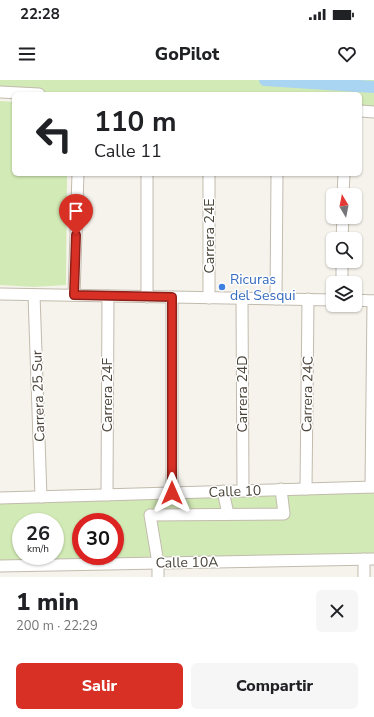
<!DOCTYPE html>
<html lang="es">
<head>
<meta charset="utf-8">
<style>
  :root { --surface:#fff; --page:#f6f6f6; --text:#202124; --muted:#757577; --accent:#d93025 }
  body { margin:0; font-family:"Nunito Sans",sans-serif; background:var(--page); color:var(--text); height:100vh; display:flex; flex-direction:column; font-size:15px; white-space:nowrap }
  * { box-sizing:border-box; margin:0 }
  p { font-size:13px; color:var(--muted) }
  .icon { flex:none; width:22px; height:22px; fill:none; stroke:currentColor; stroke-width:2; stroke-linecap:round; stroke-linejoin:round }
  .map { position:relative; height:497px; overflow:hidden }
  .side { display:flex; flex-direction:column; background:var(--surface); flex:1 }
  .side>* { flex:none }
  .guide { position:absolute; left:12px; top:12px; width:350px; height:84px; border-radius:6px; box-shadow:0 1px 3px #0004; background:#fff; color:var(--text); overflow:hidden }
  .needle { width:26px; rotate:350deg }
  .buttons { position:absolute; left:326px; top:108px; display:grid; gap:8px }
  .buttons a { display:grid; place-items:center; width:36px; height:36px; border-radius:6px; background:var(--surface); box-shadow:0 1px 3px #0004; font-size:20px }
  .speed { position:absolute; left:12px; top:433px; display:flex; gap:8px; font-size:20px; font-weight:700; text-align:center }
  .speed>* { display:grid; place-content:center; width:52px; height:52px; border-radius:50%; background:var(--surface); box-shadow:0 1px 3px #0004; line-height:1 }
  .speed small { font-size:10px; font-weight:400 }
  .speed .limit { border:6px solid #d22; background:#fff; color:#111 }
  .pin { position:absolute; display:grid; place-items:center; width:34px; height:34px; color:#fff; margin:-41px -17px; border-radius:50% 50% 50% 0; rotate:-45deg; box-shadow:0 0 4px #0007 }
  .pin .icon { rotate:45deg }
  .me { position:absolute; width:44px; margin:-22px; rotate:0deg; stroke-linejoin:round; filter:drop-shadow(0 0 3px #0008) }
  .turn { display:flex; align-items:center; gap:14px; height:84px; padding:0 16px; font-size:18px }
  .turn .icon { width:52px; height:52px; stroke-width:2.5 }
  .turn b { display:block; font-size:28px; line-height:34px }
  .round { display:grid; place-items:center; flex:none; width:42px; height:42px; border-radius:6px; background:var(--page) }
  .overview { display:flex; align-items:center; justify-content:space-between; height:68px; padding:0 16px }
  h1 { font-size:24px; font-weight:800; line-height:30px }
  .cta { display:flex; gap:8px; margin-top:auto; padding:8px 16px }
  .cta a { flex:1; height:46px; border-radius:6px; background:var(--accent); color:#fff; font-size:16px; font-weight:800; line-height:46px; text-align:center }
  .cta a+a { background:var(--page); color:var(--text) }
  .status { display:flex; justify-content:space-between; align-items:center; height:28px; padding:0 20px; background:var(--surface); direction:ltr }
  .status svg { height:11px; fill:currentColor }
  header { display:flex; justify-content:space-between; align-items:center; height:52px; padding:0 16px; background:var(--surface); font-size:18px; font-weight:800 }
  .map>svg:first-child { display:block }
</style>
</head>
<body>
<div class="status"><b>22:28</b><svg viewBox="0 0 49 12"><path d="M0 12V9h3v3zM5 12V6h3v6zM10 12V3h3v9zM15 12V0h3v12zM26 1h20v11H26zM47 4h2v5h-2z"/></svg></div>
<header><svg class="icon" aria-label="menu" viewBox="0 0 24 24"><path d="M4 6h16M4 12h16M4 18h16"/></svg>GoPilot<svg class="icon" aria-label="heart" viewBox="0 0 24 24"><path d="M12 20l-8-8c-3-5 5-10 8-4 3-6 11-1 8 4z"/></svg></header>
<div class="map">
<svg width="374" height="497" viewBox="0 0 374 497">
  <rect width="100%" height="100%" fill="#f6f3ec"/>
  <!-- green -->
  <g fill="#d2eab5" fill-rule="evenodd">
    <polygon points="0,0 374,0 374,32 360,31 360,14 39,14 0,12"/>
    <polygon points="0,21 14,22 14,94 67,94 66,205 34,207 0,205"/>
    <path d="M374,407v71l-374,8v-68zM21,442h34v34h-34zM81,442h34v34h-34z"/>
  </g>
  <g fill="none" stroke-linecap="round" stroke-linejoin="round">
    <!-- canal -->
    <polyline stroke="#a9d4f2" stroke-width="12" points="265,0 374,7"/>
    <defs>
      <g id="street">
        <polyline points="0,12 39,14"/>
        <polyline points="360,31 374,32"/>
        <polyline points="209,94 209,218"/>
        <polyline points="343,115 344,94"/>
        <polyline points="342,159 343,137"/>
        <polyline points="342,203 342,181"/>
        <polyline points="0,214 333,220"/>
        <polyline points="34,215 41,417"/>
        <polyline points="74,215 78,94"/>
        <polyline points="147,217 147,94"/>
        <polyline points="242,218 243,411"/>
        <polyline points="276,219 277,94"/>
        <polyline points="355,220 374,221"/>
        <polyline points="371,407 373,221"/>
        <polyline points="306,409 308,219"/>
        <polyline points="223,411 228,434"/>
        <polyline points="172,413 172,217"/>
        <polyline points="107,415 108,216"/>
        <polyline points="0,418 374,407"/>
        <polyline points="364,479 364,497"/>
        <polyline points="0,486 374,479"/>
        <polyline points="158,497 158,483 150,435 284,434 281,409"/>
      </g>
    </defs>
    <!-- street casing -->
    <use href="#street" stroke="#c2bbae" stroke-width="13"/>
    <!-- street -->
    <use href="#street" stroke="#fff" stroke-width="11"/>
  </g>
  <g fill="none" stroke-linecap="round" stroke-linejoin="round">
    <defs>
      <polyline id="route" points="76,155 74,215 172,217 172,413"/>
    </defs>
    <!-- route casing -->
    <use href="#route" stroke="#8d1f18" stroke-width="10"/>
    <!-- route -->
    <use href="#route" stroke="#d93025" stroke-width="7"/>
  </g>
  <!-- markers -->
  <circle fill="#3f7fe0" stroke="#fff" stroke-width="1.5" cx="222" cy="207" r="4"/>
  <g text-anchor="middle" stroke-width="3" stroke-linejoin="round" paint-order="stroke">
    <!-- street labels -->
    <g font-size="14" fill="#4b4439" stroke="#fff">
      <text transform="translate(209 156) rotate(-90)" y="5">Carrera 24E</text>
      <text transform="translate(242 314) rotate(-90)" y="5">Carrera 24D</text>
      <text transform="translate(307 314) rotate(-89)" y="5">Carrera 24C</text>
      <text transform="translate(107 315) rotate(-90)" y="5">Carrera 24F</text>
      <text transform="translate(38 316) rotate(-92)" y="5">Carrera 25 Sur</text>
      <text transform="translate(235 411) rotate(-2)" y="5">Calle 10</text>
      <text transform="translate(187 482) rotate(-1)" y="5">Calle 10A</text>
    </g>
    <!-- shop labels -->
    <g font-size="14" fill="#366cbe" stroke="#fff" text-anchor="start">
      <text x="230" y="204">Ricuras<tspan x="230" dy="16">del Sesqui</tspan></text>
    </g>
  </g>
</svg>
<div class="buttons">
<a><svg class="needle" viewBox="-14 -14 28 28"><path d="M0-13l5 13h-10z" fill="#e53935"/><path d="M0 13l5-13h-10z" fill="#757577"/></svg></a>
<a><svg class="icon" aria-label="search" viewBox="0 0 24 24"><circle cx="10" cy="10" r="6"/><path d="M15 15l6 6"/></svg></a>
<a><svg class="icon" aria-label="layers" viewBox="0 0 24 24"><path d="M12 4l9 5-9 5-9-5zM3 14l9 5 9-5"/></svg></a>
</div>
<div class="speed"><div>26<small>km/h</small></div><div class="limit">30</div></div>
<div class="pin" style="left:76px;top:155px;background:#d93025"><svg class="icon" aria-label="arrive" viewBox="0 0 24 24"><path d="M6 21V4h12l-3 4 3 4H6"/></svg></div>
<svg class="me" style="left:172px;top:413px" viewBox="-20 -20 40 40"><path d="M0-17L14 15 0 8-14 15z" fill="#d93025" stroke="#fff" stroke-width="4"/></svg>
<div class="guide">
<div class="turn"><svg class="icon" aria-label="left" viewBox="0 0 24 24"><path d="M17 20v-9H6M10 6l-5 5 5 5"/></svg><div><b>110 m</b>Calle 11</div></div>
</div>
</div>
<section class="side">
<div class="overview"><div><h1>1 min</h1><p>200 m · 22:29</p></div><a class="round"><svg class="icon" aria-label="close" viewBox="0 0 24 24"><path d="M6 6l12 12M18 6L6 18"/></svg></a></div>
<div class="cta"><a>Salir</a><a>Compartir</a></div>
</section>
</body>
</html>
